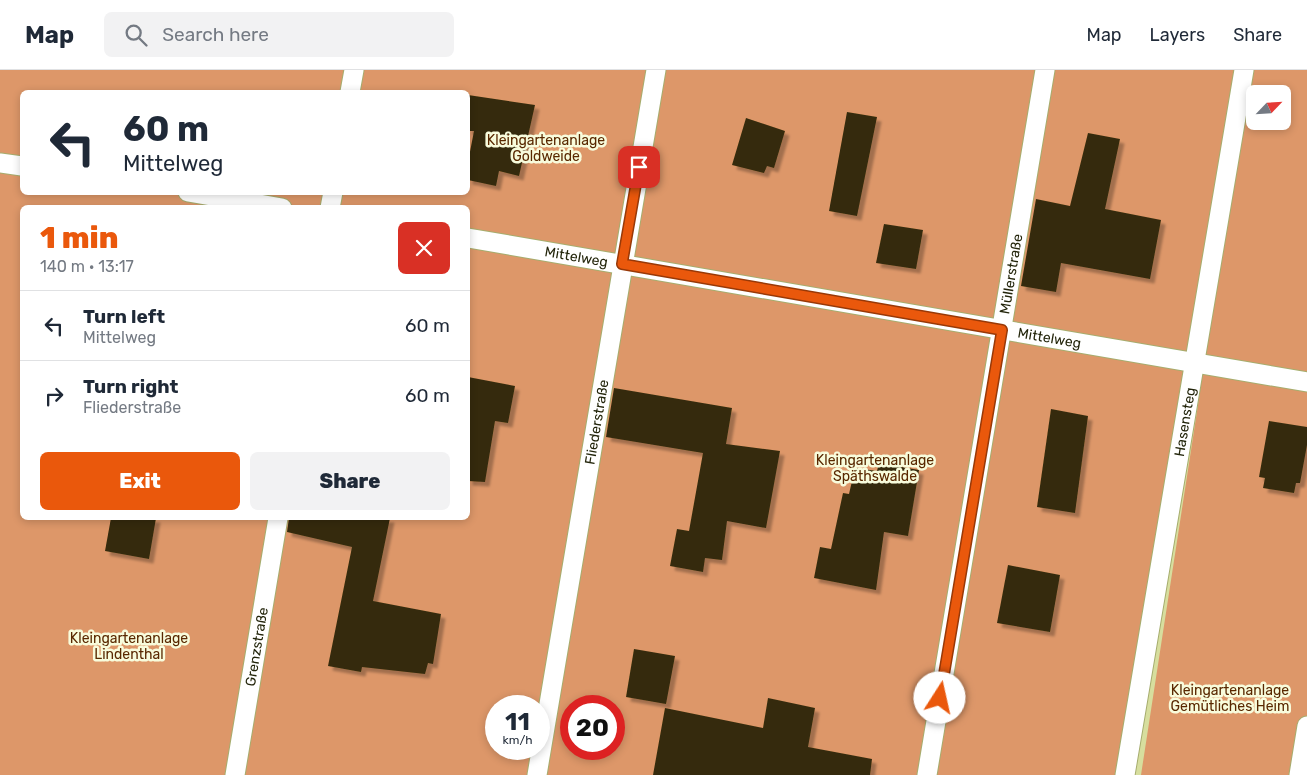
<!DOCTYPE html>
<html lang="en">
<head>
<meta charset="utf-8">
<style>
  :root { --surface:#fff; --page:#f2f2f3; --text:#1f2937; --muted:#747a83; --line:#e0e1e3; --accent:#ea580c }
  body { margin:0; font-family:Rubik,sans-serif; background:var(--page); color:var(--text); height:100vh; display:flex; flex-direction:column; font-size:19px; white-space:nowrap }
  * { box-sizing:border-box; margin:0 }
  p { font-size:16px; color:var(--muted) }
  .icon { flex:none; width:28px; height:28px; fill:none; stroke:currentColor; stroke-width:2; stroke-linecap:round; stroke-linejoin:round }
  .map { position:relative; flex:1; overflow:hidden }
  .details { position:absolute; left:20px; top:135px; width:450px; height:315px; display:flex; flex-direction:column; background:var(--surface); border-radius:8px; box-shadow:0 2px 8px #0003 }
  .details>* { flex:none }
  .banner { position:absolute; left:20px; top:20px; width:450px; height:105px; border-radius:8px; box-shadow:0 2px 8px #0003; background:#fff; color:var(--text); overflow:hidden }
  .needle { width:32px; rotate:65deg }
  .controls { position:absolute; left:1246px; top:15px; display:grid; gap:10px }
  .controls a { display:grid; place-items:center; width:45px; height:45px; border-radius:8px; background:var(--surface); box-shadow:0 2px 8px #0003; font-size:25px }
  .speed { position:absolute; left:485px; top:625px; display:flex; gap:10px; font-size:25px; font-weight:700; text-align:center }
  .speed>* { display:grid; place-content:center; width:65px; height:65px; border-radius:50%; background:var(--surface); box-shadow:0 2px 8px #0003; line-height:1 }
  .speed small { font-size:12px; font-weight:400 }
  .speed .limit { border:8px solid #d22; background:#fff; color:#111 }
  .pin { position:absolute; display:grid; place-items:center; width:42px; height:42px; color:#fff; margin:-21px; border-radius:10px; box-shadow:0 2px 8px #0006 }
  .me { position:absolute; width:55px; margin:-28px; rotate:10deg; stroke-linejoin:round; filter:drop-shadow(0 0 4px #0008) }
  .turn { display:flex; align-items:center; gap:18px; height:105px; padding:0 20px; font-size:22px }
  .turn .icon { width:65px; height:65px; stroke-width:2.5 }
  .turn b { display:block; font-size:35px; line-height:42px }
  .round { display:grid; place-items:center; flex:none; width:52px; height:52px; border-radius:8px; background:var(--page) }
  .headline { display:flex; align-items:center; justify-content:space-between; height:85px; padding:0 20px }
  h1 { font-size:30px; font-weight:800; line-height:38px; color:var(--accent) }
  .primary-button { display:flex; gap:10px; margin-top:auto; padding:10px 20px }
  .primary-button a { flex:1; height:58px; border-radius:8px; background:var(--accent); color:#fff; font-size:20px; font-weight:800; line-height:58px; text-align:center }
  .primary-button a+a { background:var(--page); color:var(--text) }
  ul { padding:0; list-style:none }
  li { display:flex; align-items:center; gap:15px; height:70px; padding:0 20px; border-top:1px solid var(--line) }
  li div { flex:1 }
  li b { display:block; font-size:19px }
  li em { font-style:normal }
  header { display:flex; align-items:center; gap:30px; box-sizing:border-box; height:70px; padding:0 25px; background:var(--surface); border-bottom:1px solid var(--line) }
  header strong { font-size:24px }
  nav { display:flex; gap:28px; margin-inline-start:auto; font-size:18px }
  .search { width:350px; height:45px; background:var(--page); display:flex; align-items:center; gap:12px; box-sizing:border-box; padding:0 18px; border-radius:8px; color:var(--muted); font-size:19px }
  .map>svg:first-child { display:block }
</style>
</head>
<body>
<header>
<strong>Map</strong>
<div class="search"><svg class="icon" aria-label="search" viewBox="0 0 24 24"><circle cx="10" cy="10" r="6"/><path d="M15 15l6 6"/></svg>Search here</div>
<nav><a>Map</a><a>Layers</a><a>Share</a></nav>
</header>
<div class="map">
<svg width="1307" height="705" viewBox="0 0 1307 705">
  <defs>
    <filter id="shadow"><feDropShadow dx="4.5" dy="4.5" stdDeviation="1" flood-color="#0004"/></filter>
  </defs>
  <rect width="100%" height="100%" fill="#d7de9e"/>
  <!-- green -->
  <g fill="#dd9769" fill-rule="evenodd">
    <path d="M0,0h1238l-104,705h-1134zM22,22h446v100h-446zM22,138h446v310h-446zM496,636h43v43h-43zM571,636h43v43h-43z"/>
    <path d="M1245,0h62v705h-166l57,-370zM1255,24h27v27h-27z"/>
  </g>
  <!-- building -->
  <g fill="#352c0b" filter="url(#shadow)">
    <polygon points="468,25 535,35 519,106 499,101 496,116 468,110 468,92 474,61 468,61"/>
    <polygon points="847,42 877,47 857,146 829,141"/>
    <polygon points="746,48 785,61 774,98 767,96 764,103 732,95"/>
    <polygon points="1088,63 1120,69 1105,139 1161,150 1150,209 1061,193 1056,222 1021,216 1036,129 1070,136"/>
    <polygon points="884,154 923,160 916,199 876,193"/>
    <polygon points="468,307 515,316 508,353 495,351 485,412 468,411"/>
    <polygon points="614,318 732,338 726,374 780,381 766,458 727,451 722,490 705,488 703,502 670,496 677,459 689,461 703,383 606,367"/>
    <polygon points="1051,339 1088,346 1075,443 1037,437"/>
    <polygon points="1269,351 1307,357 1307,375 1300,413 1296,413 1294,423 1263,418 1265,408 1259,407"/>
    <polygon points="879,393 919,400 908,466 884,462 876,520 814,508 820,477 831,479 843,423 849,424 855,398 877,401"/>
    <polygon points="111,448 156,448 149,489 105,481"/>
    <polygon points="289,448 390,448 373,531 441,544 433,594 428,593 425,604 362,597 361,602 328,596 352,477 287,462"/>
    <polygon points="1008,495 1060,505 1050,562 997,553"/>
    <polygon points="634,579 675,586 666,634 626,627"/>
    <polygon points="768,628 815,638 808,677 872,689 870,705 653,705 665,638 763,658"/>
  </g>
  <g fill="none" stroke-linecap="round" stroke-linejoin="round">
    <defs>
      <g id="service">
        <polyline points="350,22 354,0"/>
        <polyline points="0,93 22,96"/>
        <polyline points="188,122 282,138"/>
        <polyline points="330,138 333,122"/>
        <path id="s1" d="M468,168l839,144"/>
        <path id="s2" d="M235,705l43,-257"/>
        <path id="s3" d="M537,705l119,-705"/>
        <path id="s4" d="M927,705l118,-705"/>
        <path id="s5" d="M1125,705l119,-705"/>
        <polyline points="1299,705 1307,656"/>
      </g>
    </defs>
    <!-- service casing -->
    <use href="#service" stroke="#a6ad6e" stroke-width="21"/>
    <!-- service -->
    <use href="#service" stroke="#fff" stroke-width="19"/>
  </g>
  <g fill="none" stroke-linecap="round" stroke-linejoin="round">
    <defs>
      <polyline id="route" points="639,97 622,194 1002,260 940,628"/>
    </defs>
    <!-- route casing -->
    <use href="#route" stroke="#983908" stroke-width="12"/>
    <!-- route -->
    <use href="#route" stroke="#ea580c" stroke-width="9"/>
  </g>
  <g text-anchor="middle" stroke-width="5" stroke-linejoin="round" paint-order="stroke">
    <!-- park labels -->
    <g font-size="14" fill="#592800" stroke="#f8fcdc">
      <text x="546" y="75">Kleingartenanlage<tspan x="546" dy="16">Goldweide</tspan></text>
      <text x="875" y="395">Kleingartenanlage<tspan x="875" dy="16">Späthswalde</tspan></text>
      <text x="129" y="573">Kleingartenanlage<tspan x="129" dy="16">Lindenthal</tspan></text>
      <text x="1230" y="625">Kleingartenanlage<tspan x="1230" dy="16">Gemütliches Heim</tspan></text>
    </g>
    <!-- street labels -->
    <g font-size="14" fill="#23250b" stroke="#f8fcdc">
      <text dy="5" stroke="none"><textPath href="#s1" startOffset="110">Mittelweg</textPath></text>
      <text dy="5" stroke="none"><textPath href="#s4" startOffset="508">Müllerstraße</textPath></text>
      <text dy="5" stroke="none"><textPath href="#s1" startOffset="590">Mittelweg</textPath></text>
      <text dy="5" stroke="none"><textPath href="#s3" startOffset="358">Fliederstraße</textPath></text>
      <text dy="5" stroke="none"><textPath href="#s5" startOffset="358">Hasensteg</textPath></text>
      <text dy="5" stroke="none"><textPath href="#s2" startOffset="130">Grenzstraße</textPath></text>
    </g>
  </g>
</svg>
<div class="controls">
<a><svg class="needle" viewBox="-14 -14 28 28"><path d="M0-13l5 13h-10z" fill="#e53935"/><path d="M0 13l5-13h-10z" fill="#747a83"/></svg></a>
</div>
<div class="speed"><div>11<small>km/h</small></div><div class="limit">20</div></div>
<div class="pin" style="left:639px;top:97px;background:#d93025"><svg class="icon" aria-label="arrive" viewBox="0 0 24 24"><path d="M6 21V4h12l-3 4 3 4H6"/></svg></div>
<svg class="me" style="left:940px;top:628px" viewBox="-20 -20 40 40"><circle r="19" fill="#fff"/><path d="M0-13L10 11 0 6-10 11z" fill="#ea580c"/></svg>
<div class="banner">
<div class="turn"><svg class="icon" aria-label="left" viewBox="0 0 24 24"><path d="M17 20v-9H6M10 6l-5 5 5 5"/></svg><div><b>60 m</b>Mittelweg</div></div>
</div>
<section class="details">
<div class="headline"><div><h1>1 min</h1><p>140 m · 13:17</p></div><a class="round" style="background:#d93025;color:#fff"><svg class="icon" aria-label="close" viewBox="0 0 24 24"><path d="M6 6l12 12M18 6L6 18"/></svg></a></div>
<ul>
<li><svg class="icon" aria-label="left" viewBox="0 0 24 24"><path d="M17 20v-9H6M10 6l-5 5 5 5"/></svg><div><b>Turn left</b><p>Mittelweg</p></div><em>60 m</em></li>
<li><svg class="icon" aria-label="right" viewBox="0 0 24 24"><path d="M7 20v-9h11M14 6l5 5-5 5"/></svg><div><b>Turn right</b><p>Fliederstraße</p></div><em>60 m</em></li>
</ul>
<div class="primary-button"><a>Exit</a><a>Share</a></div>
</section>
</div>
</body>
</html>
